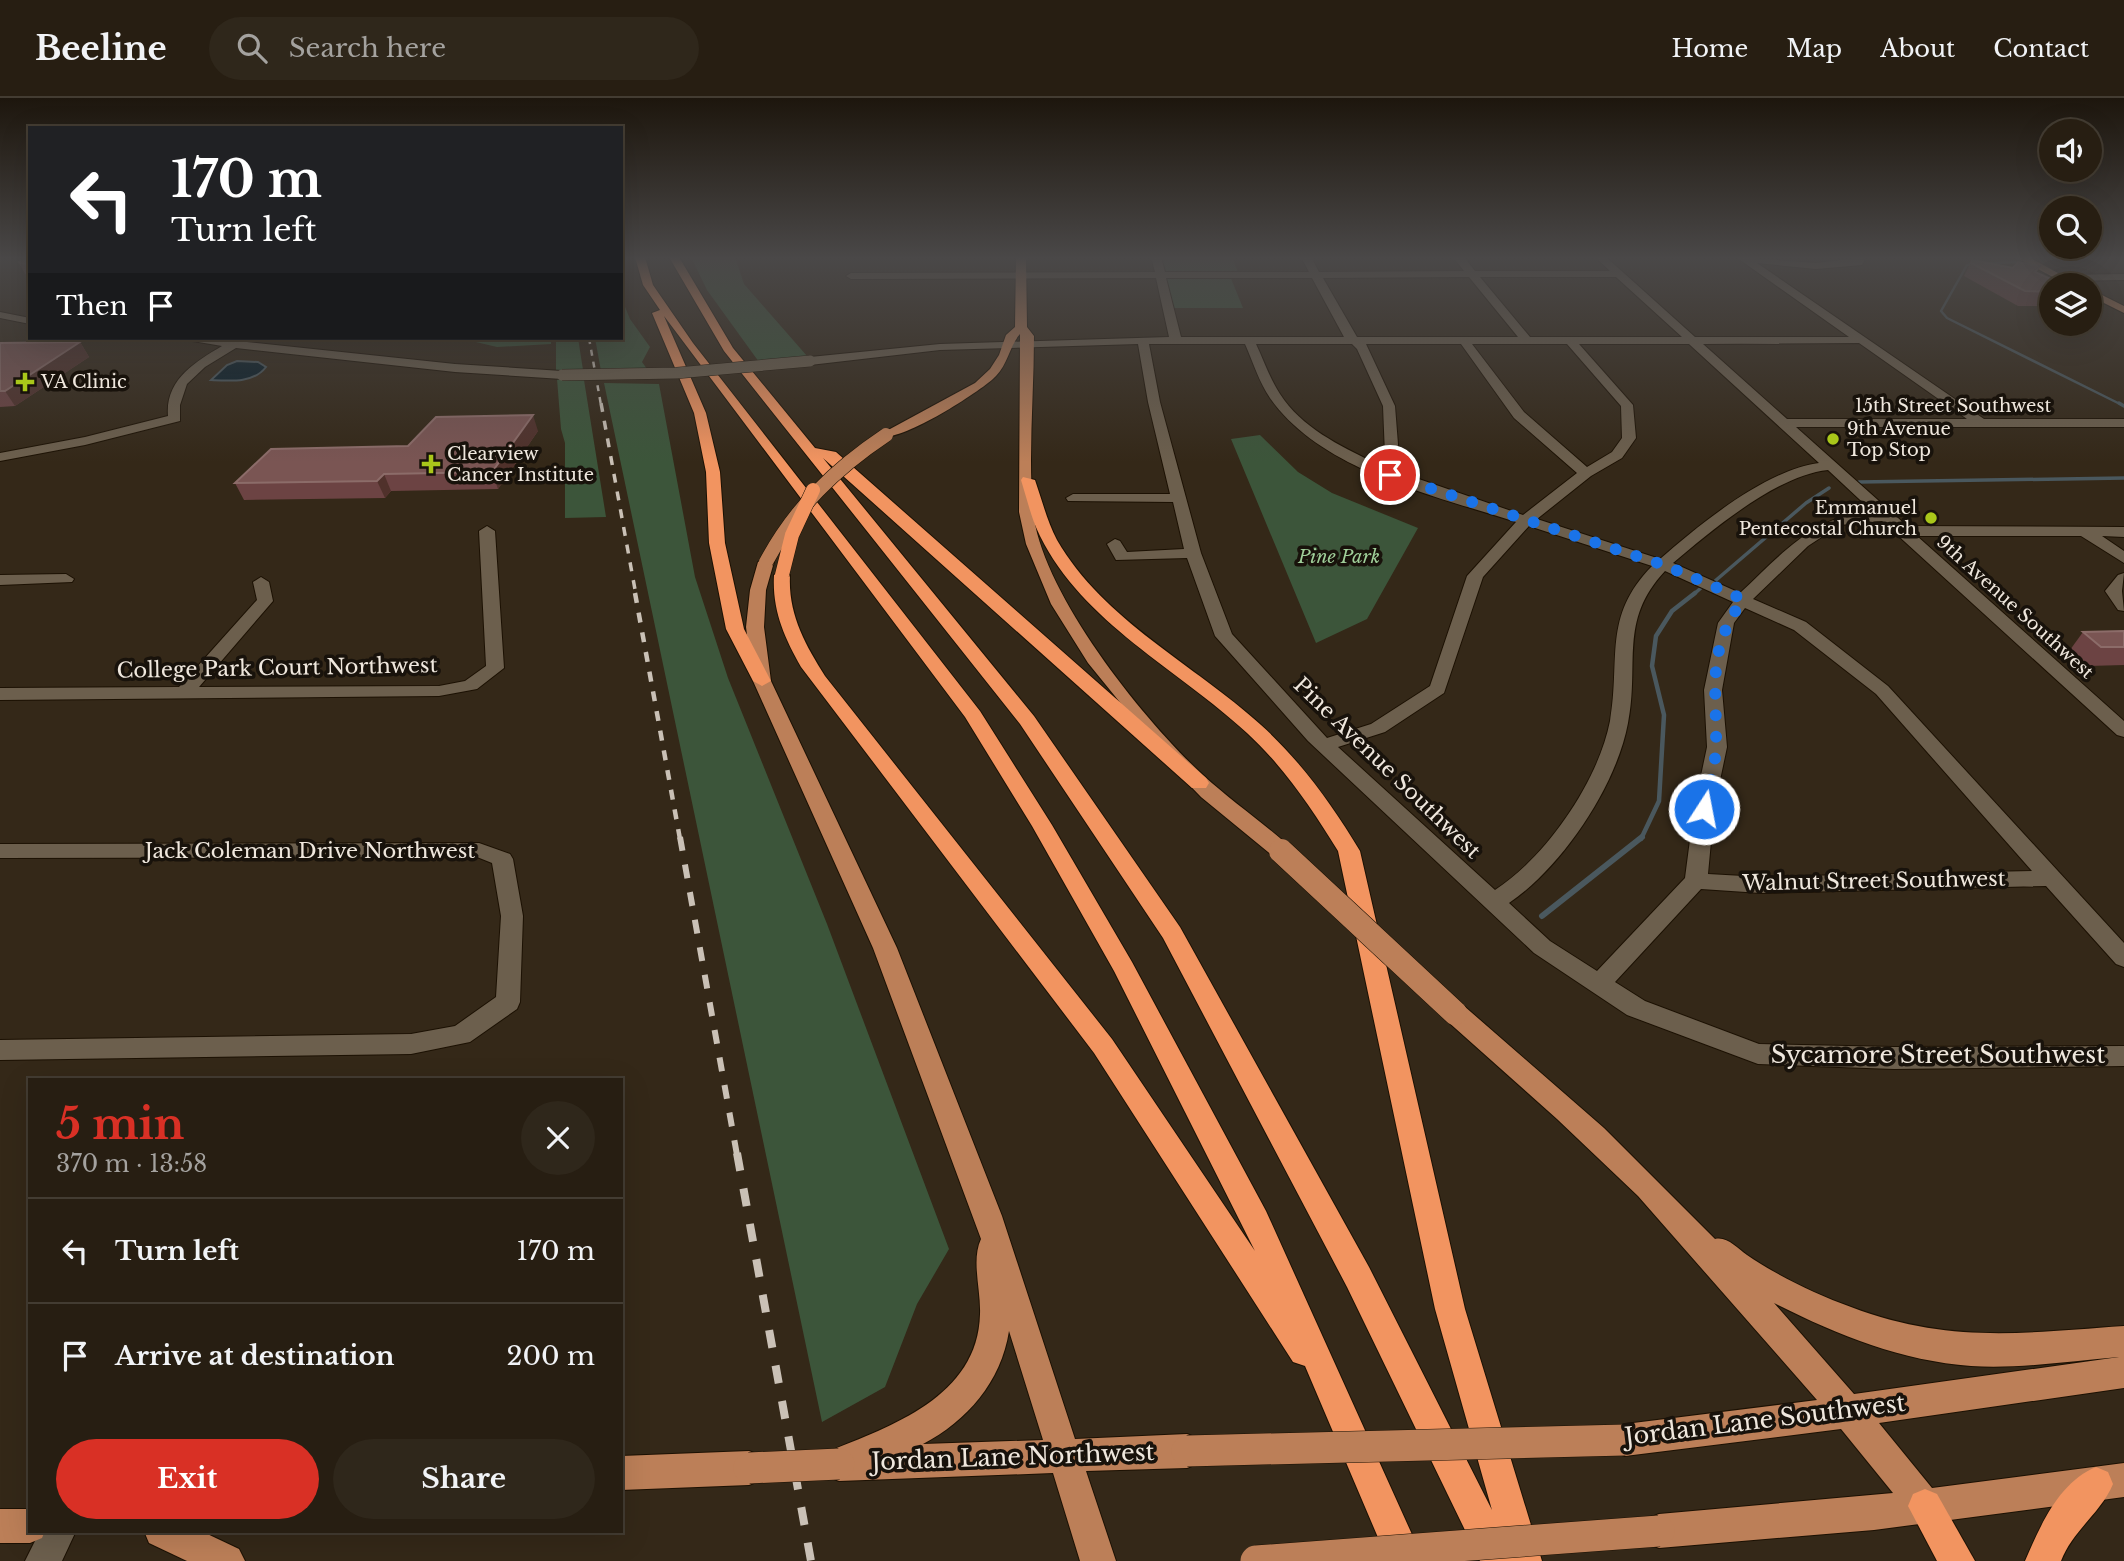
<!DOCTYPE html>
<html lang="en">
<head>
<meta charset="utf-8">
<style>
  :root { --surface:#271e12; --page:#2f271b; --text:#f1f3f6; --muted:#a4a29f; --line:#433c32; --accent:#d93025 }
  body { margin:0; font-family:"Libre Baskerville",serif; background:var(--page); color:var(--text); height:100vh; display:flex; flex-direction:column; font-size:26px; white-space:nowrap }
  * { box-sizing:border-box; margin:0 }
  p { font-size:23px; color:var(--muted) }
  .icon { flex:none; width:38px; height:38px; fill:none; stroke:currentColor; stroke-width:2; stroke-linecap:round; stroke-linejoin:round }
  .map { position:relative; flex:1; overflow:hidden }
  .side { position:absolute; left:28px; top:980px; width:595px; height:455px; display:flex; flex-direction:column; background:var(--surface); border-radius:0px; box-shadow:0 7px 28px #0002,0 0 0 2px var(--line) }
  .side>* { flex:none }
  .banner { position:absolute; left:28px; top:28px; width:595px; height:214px; border-radius:0px; box-shadow:0 7px 28px #0002,0 0 0 2px var(--line); background:#202124; color:#fff; overflow:hidden }
  .buttons { position:absolute; left:2039px; top:21px; display:grid; gap:14px }
  .buttons a { display:grid; place-items:center; width:63px; height:63px; border-radius:50%; background:var(--surface); box-shadow:0 7px 28px #0002,0 0 0 2px var(--line); font-size:35px }
  .pin { position:absolute; display:grid; place-items:center; width:60px; height:60px; color:#fff; margin:-30px; border:4px solid #fff; border-radius:50%; box-shadow:0 2px 7px #0007 }
  .me { position:absolute; width:77px; margin:-38px; rotate:11deg; stroke-linejoin:round; filter:drop-shadow(0 0 5px #0008) }
  .turn { display:flex; align-items:center; gap:24px; height:147px; padding:0 28px; font-size:32px }
  .turn .icon { width:91px; height:91px; stroke-width:2.5 }
  .turn b { display:block; font-size:49px; line-height:60px }
  .then { display:flex; align-items:center; height:66px; padding:0 28px; background:#0003; gap:14px; font-size:26px }
  .round { display:grid; place-items:center; flex:none; width:74px; height:74px; border-radius:37px; background:var(--page) }
  .headline { display:flex; align-items:center; justify-content:space-between; height:119px; padding:0 28px }
  h1 { font-size:42px; font-weight:700; line-height:52px; color:var(--accent) }
  .primary-button { display:flex; gap:14px; margin-top:auto; padding:14px 28px }
  .primary-button a { flex:1; height:80px; border-radius:42px; background:var(--accent); color:#fff; font-size:28px; font-weight:700; line-height:80px; text-align:center }
  .primary-button a+a { background:var(--page); color:var(--text) }
  ul { padding:0; list-style:none }
  li { display:flex; align-items:center; gap:21px; height:105px; padding:0 28px; border-top:2px solid var(--line) }
  li div { flex:1 }
  li b { display:block; font-size:26px }
  li em { font-style:normal }
  header { display:flex; align-items:center; gap:42px; box-sizing:border-box; height:98px; padding:0 35px; background:var(--surface); border-bottom:2px solid var(--line) }
  header strong { font-size:33px }
  nav { display:flex; gap:38px; margin-inline-start:auto; font-size:24px }
  .search { width:490px; height:63px; background:var(--page); display:flex; align-items:center; gap:18px; box-sizing:border-box; padding:0 24px; border-radius:38px; color:var(--muted); font-size:26px }
  .map>svg:first-child { display:block }
</style>
</head>
<body>
<header>
<strong>Beeline</strong>
<div class="search"><svg class="icon" aria-label="search" viewBox="0 0 24 24"><circle cx="10" cy="10" r="6"/><path d="M15 15l6 6"/></svg>Search here</div>
<nav><a>Home</a><a>Map</a><a>About</a><a>Contact</a></nav>
</header>
<div class="map">
<svg width="2124" height="1463" viewBox="0 0 2124 1463">
  <rect width="100%" height="100%" fill="#342818"/>
  <!-- green -->
  <g fill="#3c553a">
    <polygon points="691,159 735,159 744,186 807,258 759,264 707,192"/>
    <polygon points="1161,159 1232,159 1239,177 1230,178 1243,210 1172,210"/>
    <polygon points="621,199 630,221 650,249 642,264 647,271 601,273 595,240 621,240"/>
    <polygon points="459,240 551,240 551,246 497,249"/>
    <polygon points="556,240 578,240 583,272 556,272"/>
    <polygon points="557,281 584,282 606,419 565,420 565,345 561,331"/>
    <polygon points="604,285 659,286 695,479 728,580 827,826 949,1151 917,1206 885,1289 822,1324"/>
    <polygon points="1260,337 1298,374 1332,395 1418,430 1367,521 1316,545 1231,341"/>
  </g>
  <!-- water -->
  <path fill="#041b27" stroke="#4a585e" stroke-width="2" d="M237,263l21,1 8,5c-12,16 -35,14 -55,13l16,-15z"/>
  <g fill="none" stroke-linecap="round" stroke-linejoin="round">
    <!-- stream-far3 -->
    <g stroke="#4a585e" stroke-width="2.5">
      <polyline points="1974,166 1967,167 1941,213 1947,220 2122,307"/>
      <polyline points="1984,166 2015,164"/>
    </g>
    <!-- stream-far2 -->
    <g stroke="#4a585e" stroke-width="3.5">
      <polyline points="2119,305 2124,308"/>
      <polyline points="1859,384 2124,380"/>
      <polyline points="1715,483 1806,405 1829,390"/>
      <polyline points="1693,497 1702,489"/>
    </g>
    <!-- stream-far1 -->
    <polyline stroke="#4a585e" stroke-width="4.5" points="1641,741 1659,703 1664,617 1652,568 1656,538 1672,513 1695,495"/>
    <!-- stream -->
    <polyline stroke="#4a585e" stroke-width="6" points="1542,818 1642,739"/>
    <defs>
      <g id="minor">
        <path d="M1151,159h10l4,15h144l-8,-15h10l8,15 145,-1 -11,-14h11l11,14h135l-15,-14h11l89,80h154l-113,-80 80,6 50,-6 -4,8 -46,4 -59,-6 227,156h140v8h-328l111,99 217,1v10l-22,-1 22,15v12l-43,-27h-164l207,185v16l-7,-2 -235,-214 -42,4 -32,21 -55,53 53,23 82,64 236,257v24l-8,-3 -70,-78 -285,7 -60,-4 -86,93 30,19 114,43 135,3 230,-1v20l-230,3 -136,-5 -131,-49 -93,-62 -226,-212 -93,-105 -28,-78 -71,2 -9,-16 8,-5 5,2 7,11 57,-3 -11,-47 -105,-1 -2,-3 7,-4h97l-22,-92 -10,-58 -198,6 -130,15 -6,-4 6,-4 130,-13 229,-7 -13,-59 -305,1 -5,-3 5,-3 304,-1zM1469,179l49,60h-161l-34,-59zM1480,179h136l66,60h-152zM1166,180h146l32,59h-163zM1859,245l108,76h-180l-84,-75zM1149,246h96c8,18 14,38 25,54 51,73 166,98 246,124l-49,54 -37,110 -59,38 -44,14 -95,-104 -31,-81 -41,-151zM1256,246h96l5,5 26,57 2,49 -12,7c-33,-16 -72,-35 -93,-68 -10,-15 -16,-33 -24,-50zM1366,246h95l53,74 63,55 -54,42 -139,-48 15,-10 -4,-51zM1472,246h95l54,62 1,32 -10,14 -25,15 -63,-55zM1579,246h110l130,119c-53,7 -119,61 -159,96l-123,-40 54,-43 31,-18 14,-20 -3,-33zM1828,372l45,42c-59,2 -92,43 -133,81l-67,-30c38,-32 104,-88 155,-93zM1529,428l123,40c-50,51 -31,93 -42,155 -12,61 -64,136 -115,169l-157,-143 47,-15 59,-39 39,-116zM1665,473l68,31 -15,21 -14,67 3,57 -13,62 -9,69 -88,93 -47,-30 -41,-38c53,-36 107,-116 119,-180 12,-59 -10,-102 37,-152zM1745,510l49,22 82,64 156,177 -271,6 -53,-3 6,-65 13,-62 -5,-57 12,-67z"/>
        <polygon points="2124,176 2124,182 2060,183 2055,180 2060,177"/>
        <polygon points="0,214 30,220 30,226 0,220"/>
        <path d="M175,240h35l245,26 107,7 6,4 -6,4 -107,-7 -219,-24 -31,19 -18,17 -7,21v16l-95,24 -85,16v-8l85,-16 83,-21c-3,-36 27,-54 54,-70z"/>
        <polygon points="487,428 495,433 504,570 477,591 439,598 0,602 0,590 179,589 257,502 253,484 261,479 269,484 273,503 199,589 439,588 465,583 486,568 479,433"/>
        <polygon points="2124,475 2122,493 2124,513 2118,512 2105,493 2118,477"/>
        <polygon points="66,476 74,481 72,484 0,487 0,477"/>
        <polygon points="479,745 510,756 513,761 523,818 520,904 517,911 470,944 411,956 0,962 0,942 411,936 455,928 496,899 501,818 492,765 477,759 0,760 0,746"/>
        <polygon points="40,1433 76,1433 62,1463 25,1463"/>
      </g>
      <g id="major">
        <path d="M1016,159h10l1,70 7,9c0,58 -6,118 -1,175 8,81 110,209 170,264 27,25 58,46 86,71l3,5 -3,5h-16l-72,-59 -26,-27 -87,-107 -37,-59 -25,-60 -7,-32 1,-178c-10,11 -12,30 -24,42 -14,15 -102,71 -117,59l96,-52 15,-14 9,-14 7,-20 9,-8z"/>
        <polygon points="2015,159 2029,159 2080,187 2068,187"/>
        <polygon points="2090,191 2124,208 2124,215 2090,198"/>
        <path d="M766,459l8,5 -8,28 -2,37 7,54 126,267 105,268 73,223 112,-5 12,5 5,12 -5,12 -12,5 -101,3 30,90h-36l-27,-88 -214,8 -12,-5 -5,-12 5,-12c64,-26 151,-55 153,-138 1,-24 -9,-54 1,-75l-108,-291 -120,-267 -7,-54 4,-37 8,-28zM1009,1233l34,109 -120,4c44,-23 78,-62 86,-113z"/>
        <path d="M1455,905l9,3 140,122 111,111c12,-3 22,9 32,16 31,21 68,39 104,52 98,37 172,26 273,19v62l-245,35 53,65 192,-25v34l-250,33 -215,18 -12,-5 -5,-12 5,-12 12,-5 234,-21 -52,-64 -216,27 -12,-4 -4,-12 4,-12 12,-4 192,-24 -179,-204 -81,-77 -111,-99 -3,-7 3,-7zM1774,1205c61,31 127,58 197,63 49,3 99,-5 148,-9l-265,37z"/>
        <polygon points="749,1353 761,1358 766,1370 761,1382 749,1387 621,1392 621,1358"/>
        <polygon points="0,1411 30,1411 30,1433 45,1433 42,1440 30,1445 0,1445"/>
        <polygon points="144,1433 201,1433 239,1451 245,1463 187,1463 149,1445"/>
      </g>
      <g id="highway">
        <path d="M635,159h10l8,28 40,58 287,368 72,114 80,137 134,249 158,350h-36l-83,-195 -12,-4 -199,-309 -293,-386c-17,-30 -29,-57 -27,-92l8,-5 8,5c-2,39 15,69 35,101l287,363 143,212 -141,-280 -82,-145 -67,-109 -301,-401 42,97 14,59 5,71 19,86 27,52 -9,5 -9,-5 -27,-52 -17,-86 -3,-71 -12,-59 -42,-100 8,-3 -17,-25z"/>
        <path d="M669,159h10l54,91 82,100 21,4 370,326 3,5 -3,5h-14l-369,-330 211,258 146,211 189,340 123,243 -57,-201 -97,-458c-26,-42 -54,-84 -91,-118 -69,-64 -164,-110 -207,-197 -9,-18 -13,-37 -19,-56l2,-3 12,3c7,20 12,41 22,60 47,81 137,124 204,185 40,36 72,81 99,126l105,458 77,252h-62l-133,-274 -184,-349 -143,-214 -296,-373z"/>
        <path d="M2096,1369l12,5 5,12c-12,29 -40,46 -52,77h-36c15,-35 34,-79 71,-94z"/>
        <polygon points="1925,1391 1937,1396 1975,1463 1937,1463 1908,1408 1913,1396"/>
      </g>
    </defs>
    <!-- minor casing -->
    <use href="#minor" stroke="#1c1103" stroke-width="2"/>
    <!-- major casing -->
    <use href="#major" stroke="#1c1103" stroke-width="2"/>
    <!-- highway casing -->
    <use href="#highway" stroke="#1c1103" stroke-width="2"/>
    <!-- minor -->
    <use href="#minor" fill="#6c5f4d" fill-rule="evenodd"/>
    <!-- major -->
    <use href="#major" fill="#bc7f58" fill-rule="evenodd"/>
    <!-- highway -->
    <use href="#highway" fill="#f29460" fill-rule="evenodd"/>
    <!-- rail-far4 -->
    <polyline stroke="#cac1b6" stroke-width="2.5" stroke-dasharray="6 6" stroke-linecap="butt" points="589,240 601,307"/>
    <!-- rail-far3 -->
    <polyline stroke="#cac1b6" stroke-width="3.5" stroke-dasharray="9 9" stroke-linecap="butt" points="601,305 636,497"/>
    <!-- rail-far2 -->
    <polyline stroke="#cac1b6" stroke-width="4.5" stroke-dasharray="10 10" stroke-linecap="butt" points="635,495 680,741"/>
    <!-- rail-far1 -->
    <polyline stroke="#cac1b6" stroke-width="6" stroke-dasharray="14 14" stroke-linecap="butt" points="680,739 737,1057"/>
    <!-- rail -->
    <polyline stroke="#cac1b6" stroke-width="8" stroke-dasharray="18 18" stroke-linecap="butt" points="737,1055 811,1463"/>
    <defs>
      <polyline id="minor-bridge" points="562,277 677,275 810,263"/>
      <path id="major-bridge-far2" d="M766,464c29,-54 69,-93 120,-127"/>
      <polyline id="major-bridge-far1" points="1281,753 1455,915"/>
      <g id="major-bridge">
        <polyline points="1187,1353 1625,1342"/>
        <polyline points="749,1370 839,1366"/>
        <polyline points="1256,1463 1659,1433"/>
      </g>
      <polyline id="highway-bridge" points="782,477 792,437 813,392"/>
    </defs>
    <!-- minor-bridge casing -->
    <use href="#minor-bridge" stroke="#1c1103" stroke-width="12" stroke-linecap="butt"/>
    <!-- major-bridge-far2 casing -->
    <use href="#major-bridge-far2" stroke="#1c1103" stroke-width="15" stroke-linecap="butt"/>
    <!-- major-bridge-far1 casing -->
    <use href="#major-bridge-far1" stroke="#1c1103" stroke-width="25" stroke-linecap="butt"/>
    <!-- major-bridge casing -->
    <use href="#major-bridge" stroke="#1c1103" stroke-width="32" stroke-linecap="butt"/>
    <!-- highway-bridge casing -->
    <use href="#highway-bridge" stroke="#1c1103" stroke-width="15" stroke-linecap="butt"/>
    <!-- minor-bridge -->
    <use href="#minor-bridge" stroke="#6c5f4d" stroke-width="11"/>
    <!-- major-bridge-far2 -->
    <use href="#major-bridge-far2" stroke="#bc7f58" stroke-width="14"/>
    <!-- major-bridge-far1 -->
    <use href="#major-bridge-far1" stroke="#bc7f58" stroke-width="24"/>
    <!-- major-bridge -->
    <use href="#major-bridge" stroke="#bc7f58" stroke-width="31"/>
    <!-- highway-bridge -->
    <use href="#highway-bridge" stroke="#f29460" stroke-width="14"/>
  </g>
  <!-- wall -->
  <g fill="#6c4343">
    <polygon points="30,162 30,178 26,177 18,164"/>
    <polygon points="1972,162 2036,175 2051,187 2051,208 2018,208 1964,178"/>
    <polygon points="80,244 89,259 15,308 0,309 0,245"/>
    <polygon points="538,333 498,391 391,393 385,400 244,402 235,385 408,348"/>
    <polygon points="2124,533 2124,567 2088,568 2070,552 2083,534"/>
  </g>
  <!-- shaded-wall -->
  <g fill="#50312b">
    <polygon points="80,244 89,259 15,308 5,293"/>
    <polygon points="533,317 538,333 498,391 492,374"/>
    <polygon points="384,376 391,393 385,400 377,383"/>
  </g>
  <!-- building -->
  <g fill="#7a5553" stroke="#8c6c69" stroke-width="2">
    <polygon points="30,162 30,167 18,164"/>
    <polygon points="1972,162 2013,170 2018,164 2040,168 2035,174 2064,187 2051,187 2051,194 2025,193 1971,165"/>
    <polygon points="80,244 5,293 0,293 0,245"/>
    <polygon points="533,317 492,374 384,376 377,383 235,385 271,351 408,348 436,319"/>
    <polygon points="2124,533 2124,549 2101,549 2083,534"/>
  </g>
  <!-- sky -->
  <linearGradient id="sky" x2="0" y2="1"><stop stop-color="#1d160d"/><stop offset="0.44" stop-color="#4a4848"/><stop offset="1" stop-color="#4a4848" stop-opacity="0"/></linearGradient>
  <rect width="2124" height="364" fill="url(#sky)"/>
  <g fill="none" stroke-linecap="round" stroke-linejoin="round">
    <!-- route -->
    <path stroke="#1a73e8" stroke-width="12" stroke-dasharray="0 21.6" d="M1390,377l274,90 79,34c-37,53 -26,86 -27,146 0,20 -8,44 -12,64"/>
  </g>
  <!-- markers -->
  <g fill="#a9c71a" stroke="#18120b" stroke-width="2.5">
    <path d="M21.5 273.5h7v7h7v7h-7v7h-7v-7h-7v-7h7z"/>
    <circle cx="1833" cy="341" r="7"/>
    <path d="M427.5 355.5h7v7h7v7h-7v7h-7v-7h-7v-7h7z"/>
    <circle cx="1931" cy="420" r="7"/>
  </g>
  <g text-anchor="middle" stroke-width="7" stroke-linejoin="round" paint-order="stroke">
    <!-- far-poi labels -->
    <g font-size="18" fill="#efe7dd" stroke="#18120b" text-anchor="start">
      <text x="41" y="290">VA Clinic</text>
      <text x="1847" y="337">9th Avenue<tspan x="1847" dy="21">Top Stop</tspan></text>
      <text x="447" y="362">Clearview<tspan x="447" dy="21">Cancer Institute</tspan></text>
      <text x="1917" y="416" text-anchor="end">Emmanuel<tspan x="1917" dy="21">Pentecostal Church</tspan></text>
    </g>
    <!-- far-street labels -->
    <g font-size="18" fill="#efe7dd" stroke="#18120b">
      <text x="1953" y="314">15th Street Southwest</text>
      <text transform="translate(2015 509) rotate(42)" y="6">9th Avenue Southwest</text>
    </g>
    <!-- far-park labels -->
    <g font-size="18" font-style="italic" fill="#a0d09a" stroke="#18120b">
      <text x="1339" y="465">Pine Park</text>
    </g>
    <!-- street labels -->
    <g font-size="21" fill="#efe7dd" stroke="#18120b">
      <text transform="translate(277 570) rotate(-1)" y="7">College Park Court Northwest</text>
      <text transform="translate(1387 670) rotate(44)" y="7">Pine Avenue Southwest</text>
      <text x="310" y="760">Jack Coleman Drive Northwest</text>
      <text transform="translate(1874 783) rotate(-1)" y="7">Walnut Street Southwest</text>
    </g>
    <!-- near-street labels -->
    <g font-size="24" fill="#efe7dd" stroke="#18120b">
      <text x="1938" y="965">Sycamore Street Southwest</text>
      <text transform="translate(1765 1322) rotate(-7)" y="8">Jordan Lane Southwest</text>
      <text transform="translate(1013 1359) rotate(-2)" y="8">Jordan Lane Northwest</text>
    </g>
  </g>
</svg>
<div class="buttons">
<a><svg class="icon" aria-label="sound" viewBox="0 0 24 24"><path d="M4 9h4l5-4v14l-5-4H4zM17 9q2 3 0 6"/></svg></a>
<a><svg class="icon" aria-label="search" viewBox="0 0 24 24"><circle cx="10" cy="10" r="6"/><path d="M15 15l6 6"/></svg></a>
<a><svg class="icon" aria-label="layers" viewBox="0 0 24 24"><path d="M12 4l9 5-9 5-9-5zM3 14l9 5 9-5"/></svg></a>
</div>
<div class="pin" style="left:1390px;top:377px;background:#d93025"><svg class="icon" aria-label="arrive" viewBox="0 0 24 24"><path d="M6 21V4h12l-3 4 3 4H6"/></svg></div>
<svg class="me" style="left:1704px;top:711px" viewBox="-20 -20 40 40"><circle r="17" fill="#1a73e8" stroke="#fff" stroke-width="3"/><path d="M0-11L8 9 0 5-8 9z" fill="#fff"/></svg>
<div class="banner">
<div class="turn"><svg class="icon" aria-label="left" viewBox="0 0 24 24"><path d="M17 20v-9H6M10 6l-5 5 5 5"/></svg><div><b>170 m</b>Turn left</div></div>
<div class="then">Then<svg class="icon" aria-label="arrive" viewBox="0 0 24 24"><path d="M6 21V4h12l-3 4 3 4H6"/></svg></div>
</div>
<section class="side">
<div class="headline"><div><h1>5 min</h1><p>370 m · 13:58</p></div><a class="round"><svg class="icon" aria-label="close" viewBox="0 0 24 24"><path d="M6 6l12 12M18 6L6 18"/></svg></a></div>
<ul>
<li><svg class="icon" aria-label="left" viewBox="0 0 24 24"><path d="M17 20v-9H6M10 6l-5 5 5 5"/></svg><div><b>Turn left</b></div><em>170 m</em></li>
<li><svg class="icon" aria-label="arrive" viewBox="0 0 24 24"><path d="M6 21V4h12l-3 4 3 4H6"/></svg><div><b>Arrive at destination</b></div><em>200 m</em></li>
</ul>
<div class="primary-button"><a>Exit</a><a>Share</a></div>
</section>
</div>
</body>
</html>
